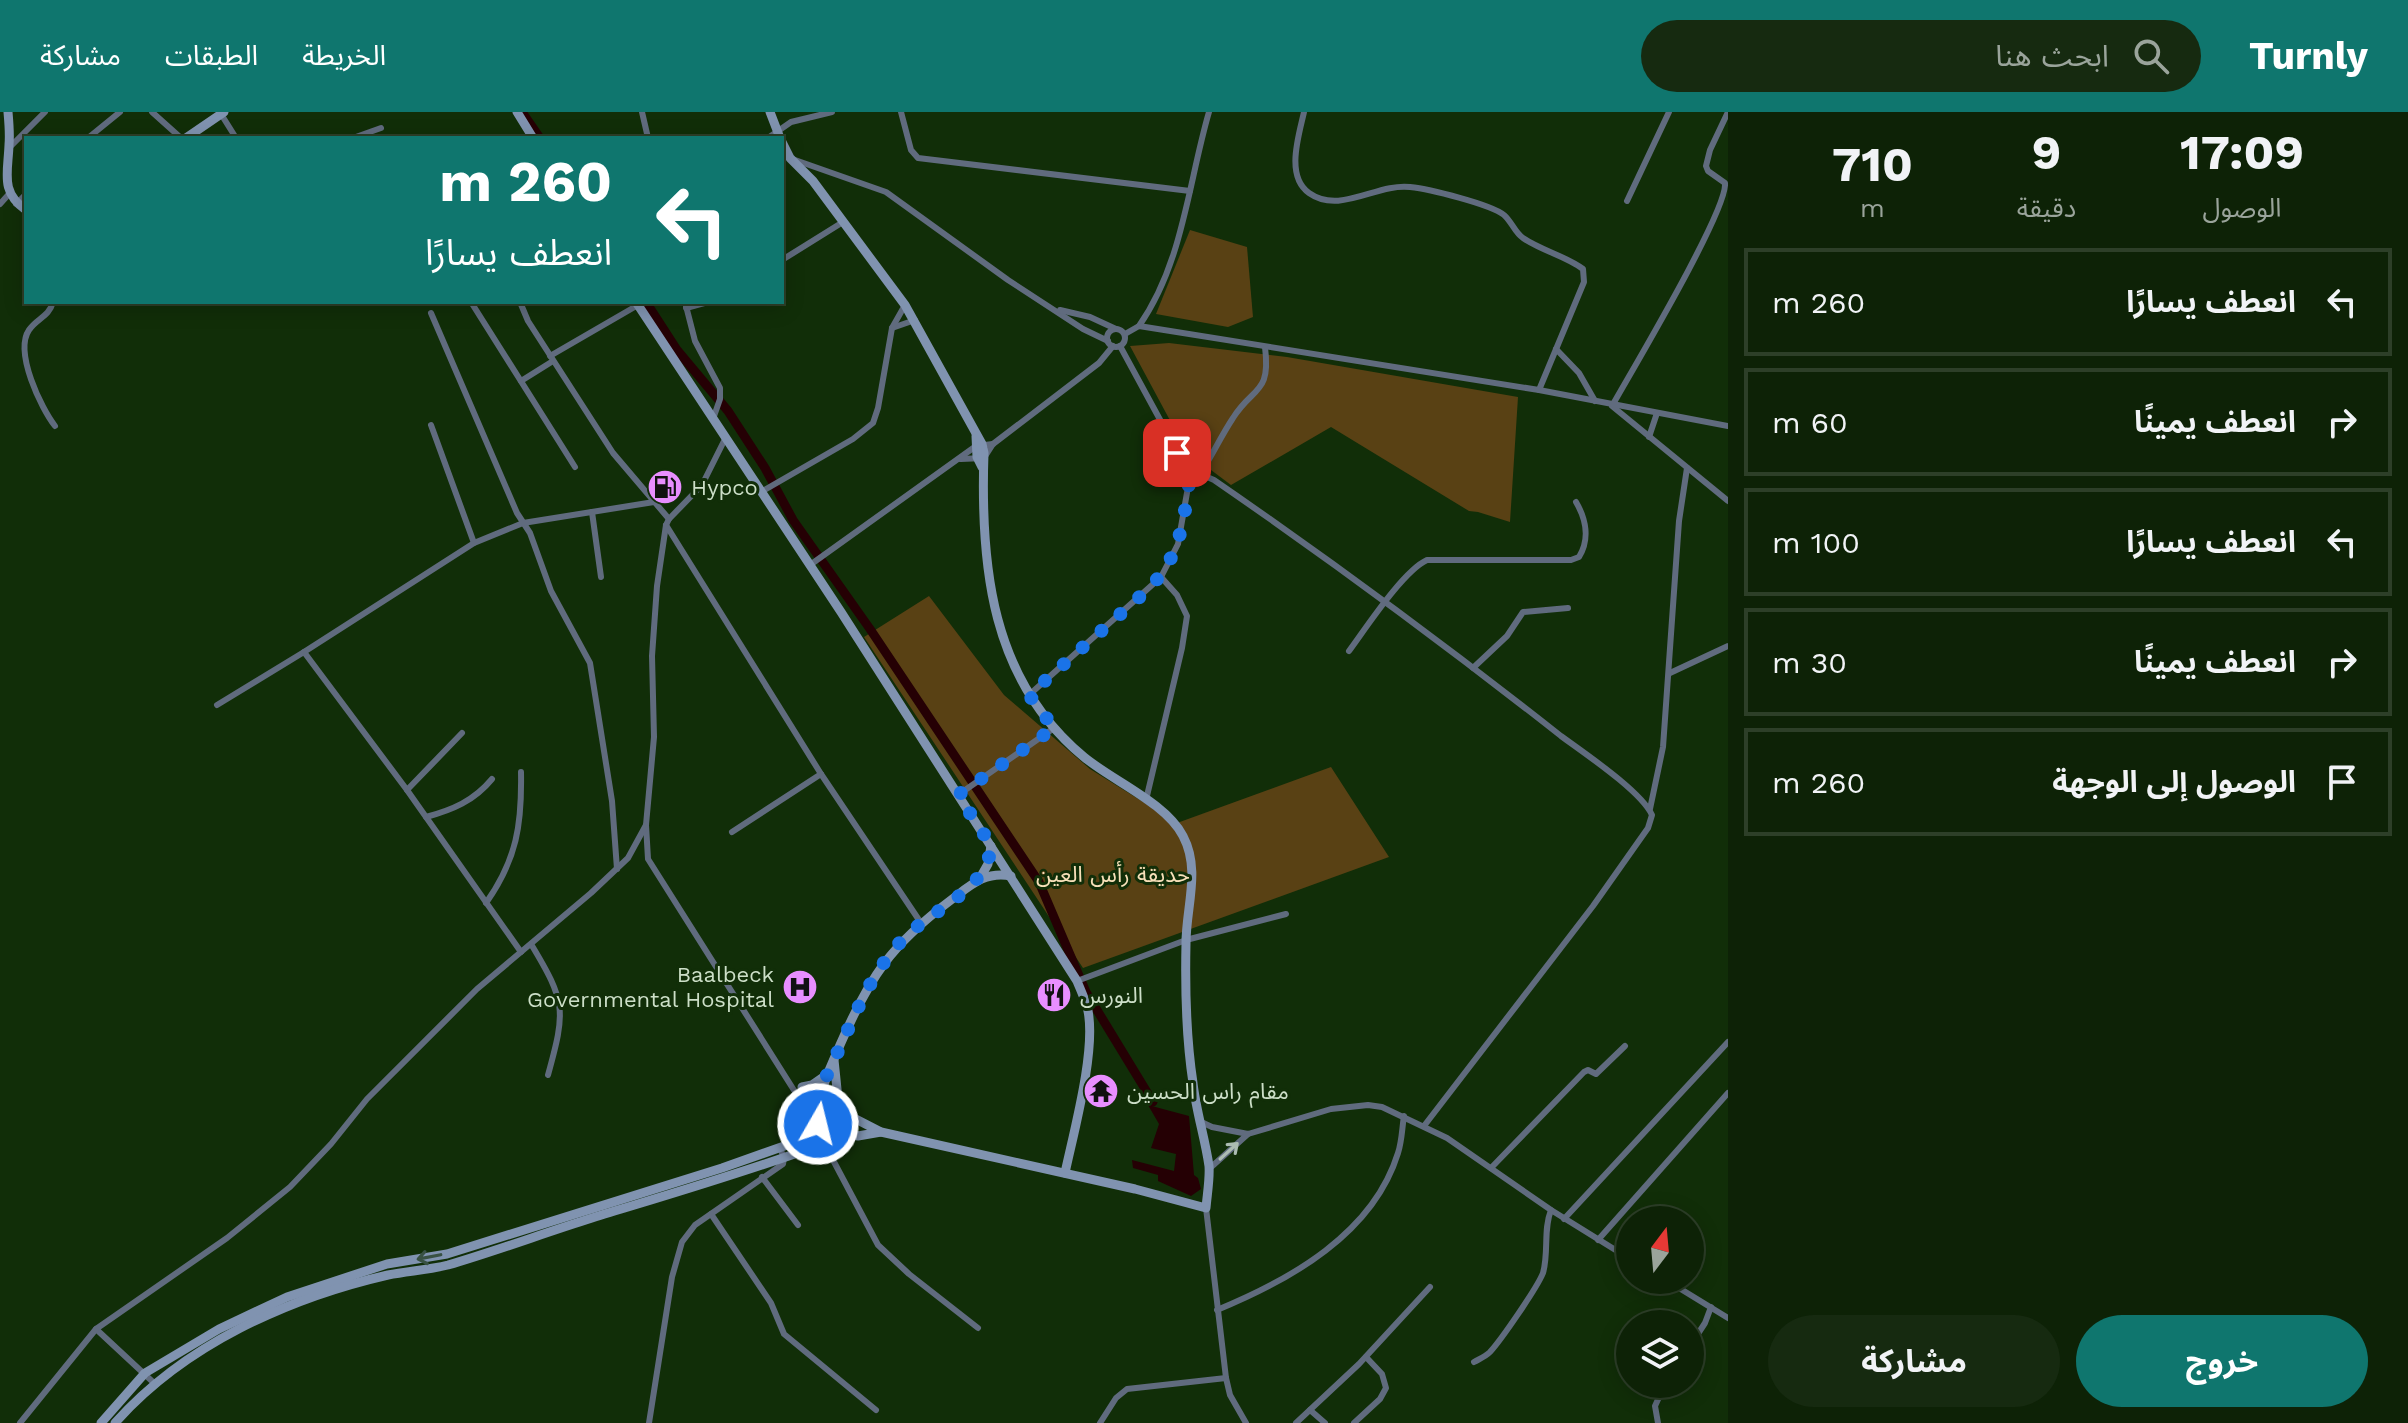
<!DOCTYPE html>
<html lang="ar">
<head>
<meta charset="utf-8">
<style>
  :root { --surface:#0d2206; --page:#162a10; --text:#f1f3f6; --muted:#9aa49b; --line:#2d3f28; --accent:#0f766e }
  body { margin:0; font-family:"Work Sans","Noto Sans Arabic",sans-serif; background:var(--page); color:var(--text); direction:rtl; height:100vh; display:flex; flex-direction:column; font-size:30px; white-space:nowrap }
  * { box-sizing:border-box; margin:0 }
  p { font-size:26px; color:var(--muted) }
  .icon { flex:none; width:44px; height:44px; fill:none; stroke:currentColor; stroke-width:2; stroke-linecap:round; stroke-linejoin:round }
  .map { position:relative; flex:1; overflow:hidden; direction:ltr }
  .details { display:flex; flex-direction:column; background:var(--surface); width:680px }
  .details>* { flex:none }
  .top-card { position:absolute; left:24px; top:24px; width:760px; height:168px; border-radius:0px; box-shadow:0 4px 20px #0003,0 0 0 2px var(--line); direction:rtl; background:#0f766e; color:#fff; overflow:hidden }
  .needle { width:52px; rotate:16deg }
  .controls { position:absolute; left:1616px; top:1094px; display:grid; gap:16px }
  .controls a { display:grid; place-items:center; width:88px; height:88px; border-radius:50%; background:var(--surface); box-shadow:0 4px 20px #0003,0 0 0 2px var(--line); font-size:40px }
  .pin { position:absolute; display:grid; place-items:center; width:68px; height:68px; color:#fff; margin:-34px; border-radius:16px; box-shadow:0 4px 12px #0006 }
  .me { position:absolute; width:88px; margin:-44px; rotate:8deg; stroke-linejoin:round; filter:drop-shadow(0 0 6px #0008) }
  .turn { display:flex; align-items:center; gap:28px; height:168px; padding:0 40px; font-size:36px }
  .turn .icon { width:104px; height:104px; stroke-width:2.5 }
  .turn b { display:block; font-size:56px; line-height:68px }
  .eta { display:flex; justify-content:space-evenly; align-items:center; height:136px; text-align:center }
  .eta b { font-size:48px; font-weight:700; line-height:56px }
  .primary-button { display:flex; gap:16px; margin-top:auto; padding:16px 40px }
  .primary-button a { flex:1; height:92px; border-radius:48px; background:var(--accent); color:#fff; font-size:32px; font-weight:700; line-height:92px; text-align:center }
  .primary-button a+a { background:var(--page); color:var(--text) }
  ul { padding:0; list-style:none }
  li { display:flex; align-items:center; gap:24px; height:108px; margin:0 16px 12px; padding:0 24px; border:4px solid var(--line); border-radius:0px }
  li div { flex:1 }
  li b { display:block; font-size:30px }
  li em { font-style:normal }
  header { display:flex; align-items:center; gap:48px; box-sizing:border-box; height:112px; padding:0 40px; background:var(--accent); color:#fff }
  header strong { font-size:38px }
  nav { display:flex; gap:44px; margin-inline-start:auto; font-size:28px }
  .search { width:560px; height:72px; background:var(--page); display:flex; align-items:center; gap:20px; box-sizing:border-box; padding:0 28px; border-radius:44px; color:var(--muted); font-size:30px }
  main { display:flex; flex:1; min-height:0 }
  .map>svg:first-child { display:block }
</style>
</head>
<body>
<header>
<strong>Turnly</strong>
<div class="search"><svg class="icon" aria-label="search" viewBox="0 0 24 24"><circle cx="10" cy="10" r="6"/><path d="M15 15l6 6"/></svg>ابحث هنا</div>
<nav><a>الخريطة</a><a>الطبقات</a><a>مشاركة</a></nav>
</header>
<main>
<section class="details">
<div class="eta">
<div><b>17:09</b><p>الوصول</p></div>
<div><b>9</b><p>دقيقة</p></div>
<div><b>710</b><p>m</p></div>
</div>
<ul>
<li><svg class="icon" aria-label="left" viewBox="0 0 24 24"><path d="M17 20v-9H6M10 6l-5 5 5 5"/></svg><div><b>انعطف يسارًا</b></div><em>260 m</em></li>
<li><svg class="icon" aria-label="right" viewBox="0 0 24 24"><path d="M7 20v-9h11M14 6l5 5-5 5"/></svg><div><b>انعطف يمينًا</b></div><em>60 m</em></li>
<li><svg class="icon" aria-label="left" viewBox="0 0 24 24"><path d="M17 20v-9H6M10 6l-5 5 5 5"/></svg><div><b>انعطف يسارًا</b></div><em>100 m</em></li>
<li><svg class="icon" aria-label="right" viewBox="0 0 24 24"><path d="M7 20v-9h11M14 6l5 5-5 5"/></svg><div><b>انعطف يمينًا</b></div><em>30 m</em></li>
<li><svg class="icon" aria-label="arrive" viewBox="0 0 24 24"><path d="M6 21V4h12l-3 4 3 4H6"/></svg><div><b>الوصول إلى الوجهة</b></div><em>260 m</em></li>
</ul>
<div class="primary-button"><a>خروج</a><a>مشاركة</a></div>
</section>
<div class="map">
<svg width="1728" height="1311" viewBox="0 0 1728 1311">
  <rect width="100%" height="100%" fill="#112e08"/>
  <!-- green -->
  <g fill="#594114">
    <polygon points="1190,118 1247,135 1253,205 1228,215 1156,202"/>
    <polygon points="1169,231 1287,245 1518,285 1510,410 1478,400 1469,399 1331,315 1231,373 1187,340 1130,234"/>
    <polygon points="929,484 1004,583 1090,657 1177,711 1331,655 1389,745 1083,856 864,525"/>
  </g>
  <!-- water -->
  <polygon fill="#250004" points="1148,993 1189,1004 1194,1063 1198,1066 1201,1077 1191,1084 1158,1069 1158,1063 1133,1056 1132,1048 1174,1059 1176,1042 1151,1036 1159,1012"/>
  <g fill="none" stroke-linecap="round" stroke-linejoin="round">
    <!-- canal -->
    <g stroke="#250004" stroke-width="9">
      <polyline points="522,0 540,26"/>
      <polyline points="646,190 677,238 728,299 765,356 793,408 870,517 1039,770 1086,880 1153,990"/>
    </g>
    <!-- street -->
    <g stroke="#606b7e" stroke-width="6">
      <polyline points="152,0 181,26"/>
      <polyline points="642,0 648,26"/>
      <polyline points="901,0 911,38 918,46 1190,79"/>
      <path d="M1304,0c-5,23 -19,64 5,81 31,22 68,-10 101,-6 19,2 80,17 94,28 8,7 11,18 19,23 19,13 43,18 60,31l1,13 -45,108"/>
      <path d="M1728,0l-18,38 -4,16 2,5 17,12c3,27 -94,189 -113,223l116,95"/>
      <polyline points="221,2 236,26"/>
      <polyline points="88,26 120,0"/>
      <polyline points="353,26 381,16"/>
      <polyline points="768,26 791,10 832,0"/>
      <polyline points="9,36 45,0"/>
      <polyline points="795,48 886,80 1008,168 1083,217 1108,229"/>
      <polyline points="1627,89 1669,0"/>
      <polyline points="0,92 9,82"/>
      <polyline points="16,92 26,82"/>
      <polyline points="782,148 843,110"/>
      <path d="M53,190c-4,15 -16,16 -24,28 -15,22 12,78 26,96"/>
      <polyline points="471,190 575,355"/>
      <polyline points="520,190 528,209 613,341 669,407"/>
      <polyline points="685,190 695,229 720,276 720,287 713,307"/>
      <polyline points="686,196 708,190"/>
      <polyline points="1060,198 1090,205 1116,217"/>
      <polyline points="431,201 517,401 530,421 551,479 590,551 612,689 617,757"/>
      <path d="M1139,214c44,-63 49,-142 70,-214"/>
      <polyline points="892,216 915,208"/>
      <circle cx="1116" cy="226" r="9"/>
      <polyline points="1125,222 1139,214 1539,278 1728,314"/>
      <path d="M1120,234l63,116 8,8 23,10c119,82 234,167 347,256 23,17 80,55 91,79l-4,13 -55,78 -169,220"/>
      <polyline points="1556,237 1579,261 1595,289"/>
      <polyline points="550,244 638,193"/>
      <polyline points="521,269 553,249"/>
      <polyline points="431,313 474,431"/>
      <polyline points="726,325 702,373 669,407 666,413 657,474 652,544 654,625 646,713 648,747 797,983 816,1003"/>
      <polyline points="1649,325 1657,301"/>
      <polyline points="961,347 984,346 993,332 1099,251 1113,234"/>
      <path d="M1200,362c12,-18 21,-38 33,-56 20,-32 38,-23 32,-71"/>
      <polyline points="761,380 853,327 873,311 878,296 892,216 905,193"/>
      <polyline points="592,400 601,465"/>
      <polyline points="666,413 821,662 921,811"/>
      <polyline points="810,453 976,334 993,332"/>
      <path d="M1349,539c17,-23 54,-80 78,-91h144l8,-3c11,-18 7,-38 -3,-55"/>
      <polyline points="304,540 407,678 521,840"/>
      <polyline points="1473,556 1507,524 1523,500 1568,496"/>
      <polyline points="1670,561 1728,534"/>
      <polyline points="1029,583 1161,465 1178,432 1191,358"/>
      <polyline points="217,593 304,540 474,431 523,411 654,390"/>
      <polyline points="407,678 462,621"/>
      <polyline points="958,683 1054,616"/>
      <polyline points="1146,688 1182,536 1187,504 1177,483 1161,465"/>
      <polyline points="1650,697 1663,635 1679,409 1687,356"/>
      <path d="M426,705c26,-7 48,-16 66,-38"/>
      <polyline points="732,720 821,662"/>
      <path d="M486,791c31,-44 36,-79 35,-131"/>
      <path d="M531,832c35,58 35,66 17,131"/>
      <polyline points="1077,869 1186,828 1286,802"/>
      <polyline points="1199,1009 1212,1015 1248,1022 1331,997 1368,993 1382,995 1447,1026 1551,1098 1630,1147"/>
      <polyline points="824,1031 878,1133 909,1162 978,1216"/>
      <polyline points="1491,1056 1584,960 1588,958 1596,962 1625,934"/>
      <polyline points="1209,1057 1248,1022"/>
      <polyline points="762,1065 798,1113"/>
      <polyline points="1206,1096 1226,1266 1230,1283 1246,1311"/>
      <polyline points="711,1102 771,1191 784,1222 876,1298"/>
      <polyline points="1564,1107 1728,930"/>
      <polyline points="1598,1128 1728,981"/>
      <polyline points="1666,1168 1728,1206"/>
      <path d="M1217,1198c73,-30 156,-76 181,-157 4,-12 4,-25 6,-37"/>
      <polyline points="96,1217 154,1271"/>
      <polyline points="1690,1234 1705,1211 1711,1195"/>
      <path d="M1474,1250c5,-3 11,-5 16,-10 11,-12 47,-64 53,-79 6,-21 0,-43 8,-63"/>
      <polyline points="1310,1298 1325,1311"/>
      <polyline points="20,1311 96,1217 227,1126 290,1075 331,1032 367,987 477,877 591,781 628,746 646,713"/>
      <polyline points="649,1311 672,1165 682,1130 695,1113 783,1052 784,1046 780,1036"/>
      <polyline points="1100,1311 1116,1286 1127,1277 1226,1266"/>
      <polyline points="1296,1311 1359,1252 1430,1175"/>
      <polyline points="1354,1311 1380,1287 1386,1276 1382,1262 1366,1245"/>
      <polyline points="1658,1311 1655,1294 1665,1272"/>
    </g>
    <!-- secondary -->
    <g stroke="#8093b0" stroke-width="9">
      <path d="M8,0c1,11 2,22 1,33 -1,28 -9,47 17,65"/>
      <polyline points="517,0 533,26"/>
      <polyline points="770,0 780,26"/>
      <polyline points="186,26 224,0"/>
      <path d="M782,30l8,16 23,23 92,124 77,139 2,9c-4,113 7,227 100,304 29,24 82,46 99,79 18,34 3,71 3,107 -1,46 0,94 7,140 3,28 12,55 16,83 1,13 -2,29 -3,42l-71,-19 -254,-57 -37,-19"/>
      <path d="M636,190l205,310 236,369c4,10 9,20 11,30 8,40 -14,120 -23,162"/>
      <polyline points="976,324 977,345 982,355"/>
      <polyline points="979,768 988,752 991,734"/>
      <polyline points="834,948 838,987"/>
      <polyline points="802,975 812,973 825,964"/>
      <polygon points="827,982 838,987 844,1001 842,1014 832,1020 820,1016 817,1008 818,990"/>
      <path d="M821,985c3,-19 12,-35 19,-52 30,-69 51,-100 111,-145 20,-15 34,-29 60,-24"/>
      <polyline points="836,1019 858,1024 881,1020"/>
      <polyline points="101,1311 145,1261 219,1217 287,1185 387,1152 447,1142 722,1056 804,1027 818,1012"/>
      <path d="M115,1311c69,-78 173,-125 273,-148 20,-4 40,-5 60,-10 48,-14 96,-32 144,-47 75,-23 151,-45 225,-72l12,-7 3,-7"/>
    </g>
  </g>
  <!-- one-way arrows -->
  <defs><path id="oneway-shaft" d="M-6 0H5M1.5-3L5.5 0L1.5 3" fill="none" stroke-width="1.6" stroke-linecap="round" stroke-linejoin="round" transform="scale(2)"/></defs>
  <use stroke="#acbcb2" href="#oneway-shaft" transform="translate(1229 1039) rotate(-42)"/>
  <use stroke="#385143" href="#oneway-shaft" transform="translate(429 1145) rotate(169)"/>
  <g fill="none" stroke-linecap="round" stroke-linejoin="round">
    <!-- route -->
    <path stroke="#1a73e8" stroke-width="14" stroke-dasharray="0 25.2" d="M818,1012c-5,-21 7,-45 16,-64 21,-44 36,-87 71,-123 29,-28 84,-49 86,-92l-33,-50 96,-67 -25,-33 115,-102c39,-36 39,-73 47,-123l-14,-17"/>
  </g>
  <!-- icons -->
  <defs>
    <symbol id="fuel-disc" viewBox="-11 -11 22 22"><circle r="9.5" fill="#e88eff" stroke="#112e08"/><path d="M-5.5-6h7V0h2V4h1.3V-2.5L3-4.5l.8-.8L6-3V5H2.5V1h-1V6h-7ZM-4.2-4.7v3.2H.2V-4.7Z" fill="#111"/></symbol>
    <symbol id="hospital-disc" viewBox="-11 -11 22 22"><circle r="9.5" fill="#e88eff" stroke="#112e08"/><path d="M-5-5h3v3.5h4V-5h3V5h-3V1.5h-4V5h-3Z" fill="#111"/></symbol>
    <symbol id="restaurant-disc" viewBox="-11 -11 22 22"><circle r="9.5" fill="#e88eff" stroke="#112e08"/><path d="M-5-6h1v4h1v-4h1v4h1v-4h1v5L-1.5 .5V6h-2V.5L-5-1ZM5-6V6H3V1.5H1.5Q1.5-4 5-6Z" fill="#111"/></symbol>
    <symbol id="temple-disc" viewBox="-11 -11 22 22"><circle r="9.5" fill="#e88eff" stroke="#112e08"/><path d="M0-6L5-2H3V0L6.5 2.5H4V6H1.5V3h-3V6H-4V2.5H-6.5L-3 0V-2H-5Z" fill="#111"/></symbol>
  </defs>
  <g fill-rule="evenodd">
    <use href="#fuel-disc" x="645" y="355" width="40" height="40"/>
    <use href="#hospital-disc" x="780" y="855" width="40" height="40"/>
    <use href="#restaurant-disc" x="1034" y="863" width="40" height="40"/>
    <use href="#temple-disc" x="1081" y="959" width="40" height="40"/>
  </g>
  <g text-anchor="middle" stroke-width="6" stroke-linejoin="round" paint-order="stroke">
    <!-- poi labels -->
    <g font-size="22" fill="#cddfc8" stroke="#112e08" text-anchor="start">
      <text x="691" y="383">Hypco</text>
      <text x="774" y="870" text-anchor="end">Baalbeck<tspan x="774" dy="25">Governmental Hospital</tspan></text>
      <text x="1080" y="891">النورس</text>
      <text x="1127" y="987">مقام راس الحسين</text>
    </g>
    <!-- park labels -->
    <g font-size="22" fill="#f8e0b9" stroke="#112e08">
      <text x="1113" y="770">حديقة رأس العين</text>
    </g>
  </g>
</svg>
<div class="controls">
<a><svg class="needle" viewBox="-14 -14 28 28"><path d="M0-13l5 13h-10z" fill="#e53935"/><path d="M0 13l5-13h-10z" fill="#9aa49b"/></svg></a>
<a><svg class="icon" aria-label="layers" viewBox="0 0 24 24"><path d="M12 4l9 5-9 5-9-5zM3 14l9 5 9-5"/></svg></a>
</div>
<div class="pin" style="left:1177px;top:341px;background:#d93025"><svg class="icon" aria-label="arrive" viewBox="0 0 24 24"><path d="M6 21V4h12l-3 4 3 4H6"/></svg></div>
<svg class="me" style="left:818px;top:1012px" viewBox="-20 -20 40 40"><circle r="17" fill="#1a73e8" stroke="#fff" stroke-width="3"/><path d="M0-11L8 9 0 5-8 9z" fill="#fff"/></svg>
<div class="top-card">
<div class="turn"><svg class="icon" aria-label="left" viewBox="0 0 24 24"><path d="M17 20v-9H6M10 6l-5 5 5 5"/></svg><div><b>260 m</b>انعطف يسارًا</div></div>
</div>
</div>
</main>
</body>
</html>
